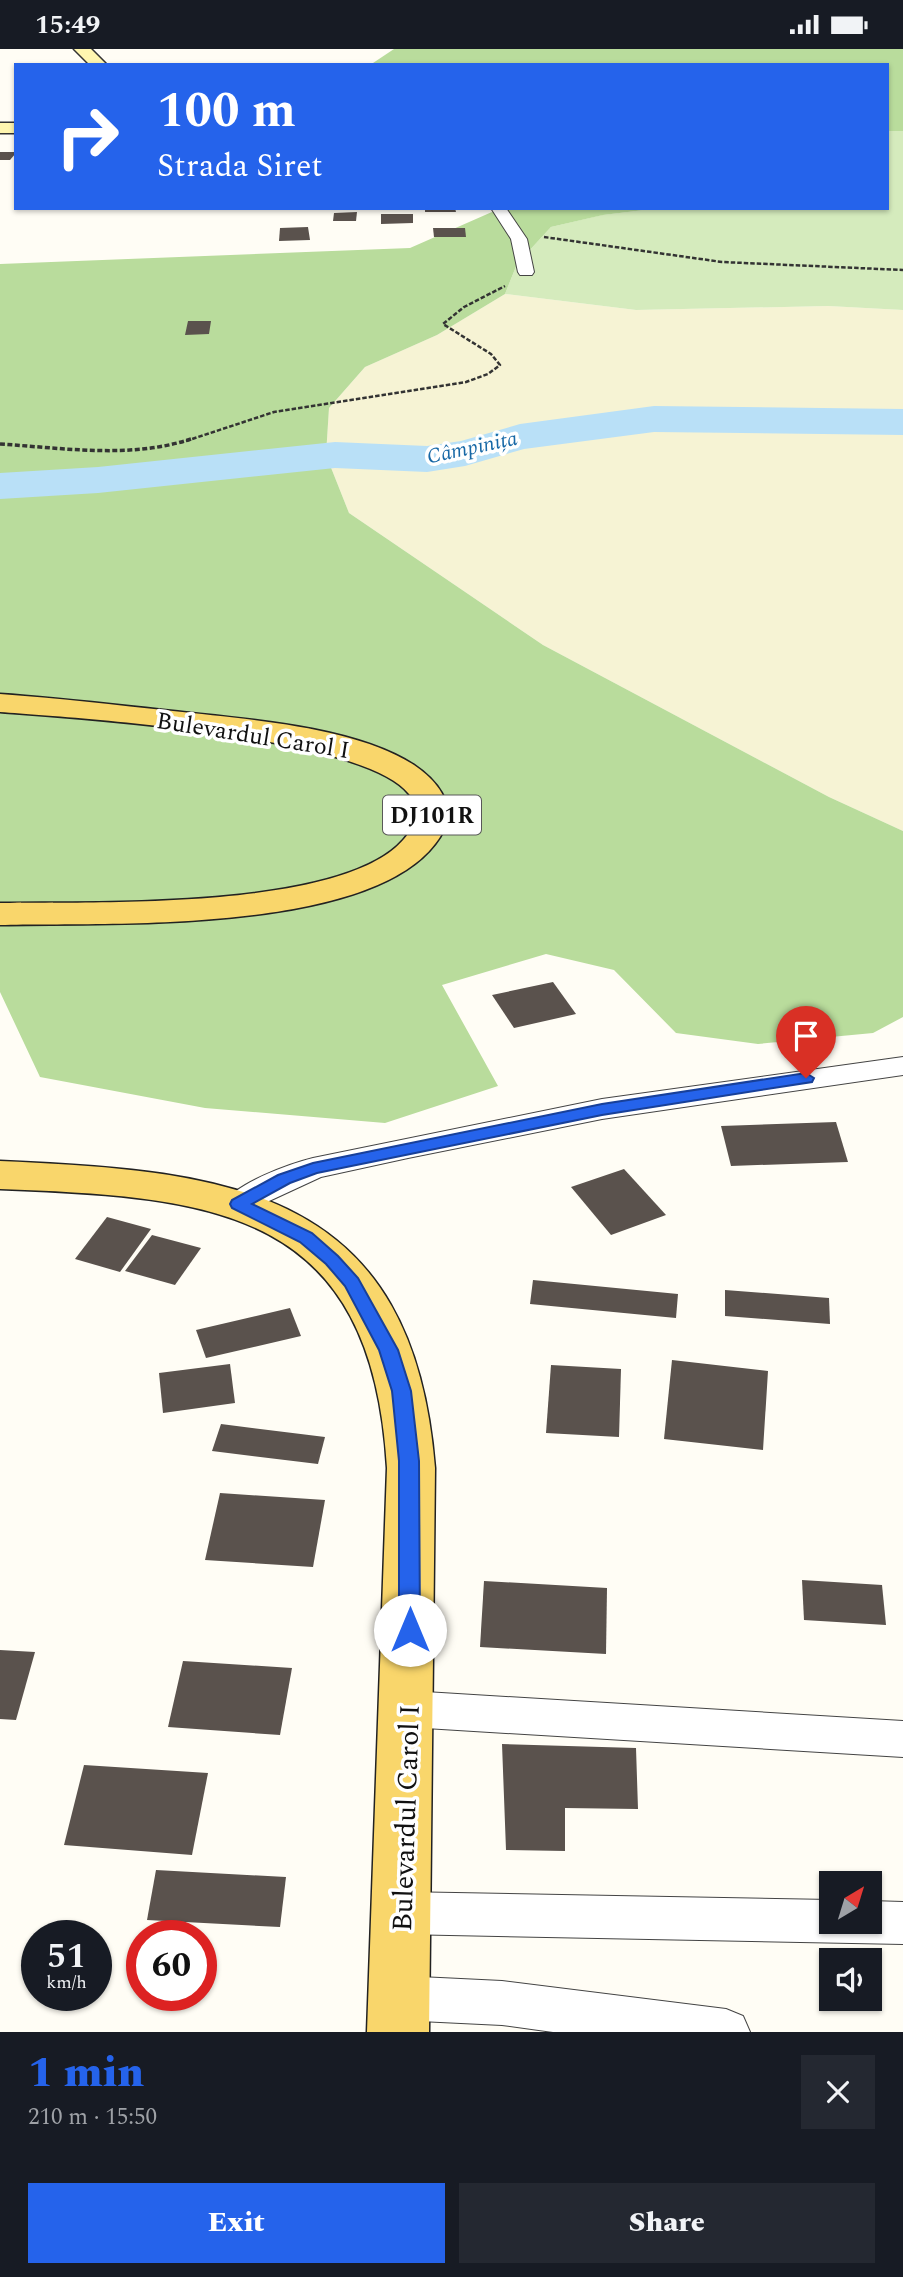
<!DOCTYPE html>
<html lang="en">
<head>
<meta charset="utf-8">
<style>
  :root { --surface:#171b24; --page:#242831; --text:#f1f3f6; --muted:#9ea1a6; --accent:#2563eb }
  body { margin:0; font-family:Spectral,serif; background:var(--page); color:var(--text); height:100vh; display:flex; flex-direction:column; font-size:26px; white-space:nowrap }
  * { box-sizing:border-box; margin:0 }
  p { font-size:23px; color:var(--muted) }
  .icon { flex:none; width:38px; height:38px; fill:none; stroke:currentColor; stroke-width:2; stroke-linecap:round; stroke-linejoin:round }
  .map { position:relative; height:1983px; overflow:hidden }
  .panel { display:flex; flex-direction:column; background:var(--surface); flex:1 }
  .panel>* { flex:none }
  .top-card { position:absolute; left:14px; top:14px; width:875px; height:147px; border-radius:0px; box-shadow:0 2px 5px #0004; background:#2563eb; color:#fff; overflow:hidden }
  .needle { width:46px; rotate:38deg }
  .tools { position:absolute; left:819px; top:1822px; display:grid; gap:14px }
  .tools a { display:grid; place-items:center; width:63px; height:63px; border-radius:0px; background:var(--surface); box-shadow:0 2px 5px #0004; font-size:35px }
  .speed { position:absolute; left:21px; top:1871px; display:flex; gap:14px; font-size:35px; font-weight:700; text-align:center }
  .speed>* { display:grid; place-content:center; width:91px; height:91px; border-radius:50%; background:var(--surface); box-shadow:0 2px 5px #0004; line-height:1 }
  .speed small { font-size:18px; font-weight:400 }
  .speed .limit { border:10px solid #d22; background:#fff; color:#111 }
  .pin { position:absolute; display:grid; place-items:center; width:60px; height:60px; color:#fff; margin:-72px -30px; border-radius:50% 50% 50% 0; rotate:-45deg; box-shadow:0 0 7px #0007 }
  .pin .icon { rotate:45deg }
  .me { position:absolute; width:77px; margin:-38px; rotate:0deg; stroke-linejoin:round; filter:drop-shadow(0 0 5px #0008) }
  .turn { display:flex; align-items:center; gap:24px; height:147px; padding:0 28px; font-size:32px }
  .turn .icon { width:91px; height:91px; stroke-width:2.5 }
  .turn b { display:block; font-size:49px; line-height:60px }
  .round { display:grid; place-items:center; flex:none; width:74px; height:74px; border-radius:0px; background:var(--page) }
  .headline { display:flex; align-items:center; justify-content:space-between; height:119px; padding:0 28px }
  h1 { font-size:42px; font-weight:800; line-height:52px; color:var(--accent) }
  .button { display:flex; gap:14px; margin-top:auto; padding:14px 28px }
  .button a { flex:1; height:80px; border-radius:0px; background:var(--accent); color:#fff; font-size:28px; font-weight:800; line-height:80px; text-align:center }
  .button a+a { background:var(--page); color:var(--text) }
  .status { display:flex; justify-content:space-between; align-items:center; height:49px; padding:0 35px; background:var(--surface); direction:ltr }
  .status svg { height:19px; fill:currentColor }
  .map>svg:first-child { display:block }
</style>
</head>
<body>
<div class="status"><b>15:49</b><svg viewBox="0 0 49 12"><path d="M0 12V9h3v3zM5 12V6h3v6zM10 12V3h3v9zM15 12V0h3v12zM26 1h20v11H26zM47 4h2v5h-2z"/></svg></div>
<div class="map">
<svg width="903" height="1983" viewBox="0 0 903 1983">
  <rect width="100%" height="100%" fill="#fffdf5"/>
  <!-- farmland -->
  <polygon fill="#f6f3d4" points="505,245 636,261 828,257 903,261 903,782 829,748 543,596 349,464 326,406 329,359 365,318 437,286"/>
  <!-- green -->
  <polygon fill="#d5ebbd" points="887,82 903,82 903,261 828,257 636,261 505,245 517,215 551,178 602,166 661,159 887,159"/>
  <!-- forest -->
  <g fill="#b9dc9c">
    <polygon points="394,0 903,0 903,82 887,82 887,16 370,16"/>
    <polygon points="501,159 661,159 603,166 551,178 517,215 505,245 437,286 365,318 329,359 326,406 349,464 543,596 829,748 903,782 903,968 873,984 758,995 676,984 614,921 546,905 442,936 498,1037 385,1074 205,1059 40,1028 0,943 0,215 410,199"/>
  </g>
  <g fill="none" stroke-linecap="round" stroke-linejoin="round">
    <!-- river -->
    <polygon fill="#b9e0f7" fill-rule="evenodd" points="654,357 903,360 903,386 654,383 524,400 465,417 427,423 335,419 98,444 0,450 0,424 98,418 335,393 427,397 461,392 520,375"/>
  </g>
  <!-- building -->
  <g fill="#5a524d">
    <polygon points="0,103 16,103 16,104 10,111 0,111"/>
    <polygon points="425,159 455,159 456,163 425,163"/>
    <polygon points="357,163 356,172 333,172 334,164"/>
    <polygon points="381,165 413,165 413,174 381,175"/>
    <polygon points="308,178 310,191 279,192 280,179"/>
    <polygon points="433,179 465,179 466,188 434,188"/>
    <polygon points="188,272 211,272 209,285 185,286"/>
    <polygon points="553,933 576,965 514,979 492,946"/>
    <polygon points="836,1073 848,1113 731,1117 721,1077"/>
    <polygon points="624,1120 666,1166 611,1186 571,1138"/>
    <polygon points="107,1168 151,1180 120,1223 75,1210"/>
    <polygon points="152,1186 201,1199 175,1236 125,1222"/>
    <polygon points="533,1231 678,1245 676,1269 530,1255"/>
    <polygon points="725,1241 829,1249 830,1275 725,1267"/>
    <polygon points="290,1259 301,1287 206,1309 196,1281"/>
    <polygon points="672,1311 768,1322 763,1401 664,1390"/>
    <polygon points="230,1315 235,1354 163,1364 159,1324"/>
    <polygon points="551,1316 621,1320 619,1388 546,1384"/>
    <polygon points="221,1375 325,1388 318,1415 212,1402"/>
    <polygon points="220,1444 325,1451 313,1518 205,1511"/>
    <polygon points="802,1531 882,1536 886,1576 804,1571"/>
    <polygon points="484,1532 607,1539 606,1605 480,1598"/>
    <polygon points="0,1601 35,1603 16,1671 0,1670"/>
    <polygon points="183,1612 292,1619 280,1686 168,1678"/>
    <polygon points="502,1695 636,1699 638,1760 565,1759 565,1802 506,1801"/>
    <polygon points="84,1716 208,1724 192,1806 64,1796"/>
    <polygon points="156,1821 286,1828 280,1878 147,1871"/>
  </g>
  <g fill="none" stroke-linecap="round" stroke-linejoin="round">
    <defs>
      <g id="minor">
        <polygon points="491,159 506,159 527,190 534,223 532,226 520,226 518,223 511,190"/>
        <path d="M903,1008v18l-301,44 -194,39 -87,19 -82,38 -12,-3 -4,-8c13,-21 66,-40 90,-46l289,-59z"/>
        <polygon points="409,1642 903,1672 903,1708 409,1678 394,1672 388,1660 394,1648"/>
        <polygon points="401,1843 831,1851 831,1872 870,1872 870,1852 903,1853 903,1895 401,1885 385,1879 378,1864 385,1849"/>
        <polygon points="399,1927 502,1932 726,1960 743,1967 750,1983 553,1983 502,1976 399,1971 382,1965 376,1949 382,1933"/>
      </g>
      <g id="secondary">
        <polygon points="74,0 91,0 107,16 90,16"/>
        <rect x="0" y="74" width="16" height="10"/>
      </g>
      <g id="primary">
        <path d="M0,645c58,4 116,11 173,17 71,8 181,15 241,54 21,14 43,39 30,65 -54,107 -339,92 -444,95v-22c87,-2 365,10 411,-74 6,-10 6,-25 -2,-35 -46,-58 -329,-76 -409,-82z"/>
        <path d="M0,1112c233,10 413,29 435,307l-6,564h-62l20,-564c-15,-259 -172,-271 -387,-279z"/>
      </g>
    </defs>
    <!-- minor casing -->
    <use href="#minor" stroke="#444" stroke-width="2"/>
    <!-- secondary casing -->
    <use href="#secondary" stroke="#333" stroke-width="3"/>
    <!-- primary casing -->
    <use href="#primary" stroke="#222" stroke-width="3"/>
    <!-- path-far1 -->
    <g stroke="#333" stroke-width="2.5" stroke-dasharray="4.5 2" stroke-linecap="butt">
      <polyline points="544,188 722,213 903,221"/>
      <polyline points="186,392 274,363 466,333 488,325 500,316 491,305 443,275 464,258 505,237"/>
    </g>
    <!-- path -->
    <path stroke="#333" stroke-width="3.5" stroke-dasharray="5 2.5" stroke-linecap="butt" d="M0,395c63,4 131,15 191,-5"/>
    <!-- minor -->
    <use href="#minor" fill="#fff" fill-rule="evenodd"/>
    <!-- secondary -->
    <use href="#secondary" fill="#fff6b0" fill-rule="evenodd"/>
    <!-- primary -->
    <use href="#primary" fill="#f9d66b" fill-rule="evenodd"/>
  </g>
  <!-- route -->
  <polygon fill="#2563eb" stroke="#184099" stroke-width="2" points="806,1024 814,1029 812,1033 602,1066 317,1124 290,1134 252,1155 312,1184 338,1207 358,1229 398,1301 411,1342 419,1412 420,1581 417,1587 410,1590 402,1587 399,1581 399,1412 392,1342 379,1301 345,1237 326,1215 300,1193 232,1159 230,1155 232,1151 278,1126 313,1114 602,1055"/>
  <g text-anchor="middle" stroke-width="7" stroke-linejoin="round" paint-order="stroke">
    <!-- far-water labels -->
    <g font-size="21" font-style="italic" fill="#1768a6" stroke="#fff">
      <text transform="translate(472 398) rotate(-12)" y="7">Câmpinița</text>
    </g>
    <!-- shield labels -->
    <rect fill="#fff" stroke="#585858" stroke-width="2" x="383" y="746.5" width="98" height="39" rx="5"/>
    <g font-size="23" font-weight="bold" fill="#111">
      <text x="432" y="774">DJ101R</text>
    </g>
    <!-- street labels -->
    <g font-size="24" fill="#111" stroke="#fff">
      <text transform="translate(253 686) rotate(9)" y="8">Bulevardul Carol I</text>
    </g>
    <!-- near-street labels -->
    <g font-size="28" fill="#111" stroke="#fff">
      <text transform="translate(405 1769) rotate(-88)" y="10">Bulevardul Carol I</text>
    </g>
  </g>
</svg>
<div class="tools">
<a><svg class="needle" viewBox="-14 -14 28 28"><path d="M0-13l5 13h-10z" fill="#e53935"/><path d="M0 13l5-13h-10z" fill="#9ea1a6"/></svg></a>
<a><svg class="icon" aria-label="sound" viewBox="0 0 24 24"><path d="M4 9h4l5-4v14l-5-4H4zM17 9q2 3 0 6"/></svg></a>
</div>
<div class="speed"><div>51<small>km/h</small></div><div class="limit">60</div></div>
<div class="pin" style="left:806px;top:1029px;background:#d93025"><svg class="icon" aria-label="arrive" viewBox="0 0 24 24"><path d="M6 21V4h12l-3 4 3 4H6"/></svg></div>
<svg class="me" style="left:410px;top:1581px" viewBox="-20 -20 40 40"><circle r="19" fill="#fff"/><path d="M0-13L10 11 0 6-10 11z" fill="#2563eb"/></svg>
<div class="top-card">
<div class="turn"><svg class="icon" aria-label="right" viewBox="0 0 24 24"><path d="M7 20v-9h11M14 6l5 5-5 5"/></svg><div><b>100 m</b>Strada Siret</div></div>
</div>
</div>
<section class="panel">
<div class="headline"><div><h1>1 min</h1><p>210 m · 15:50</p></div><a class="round"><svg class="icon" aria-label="close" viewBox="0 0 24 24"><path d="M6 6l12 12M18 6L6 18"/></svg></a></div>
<div class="button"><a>Exit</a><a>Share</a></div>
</section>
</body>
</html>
